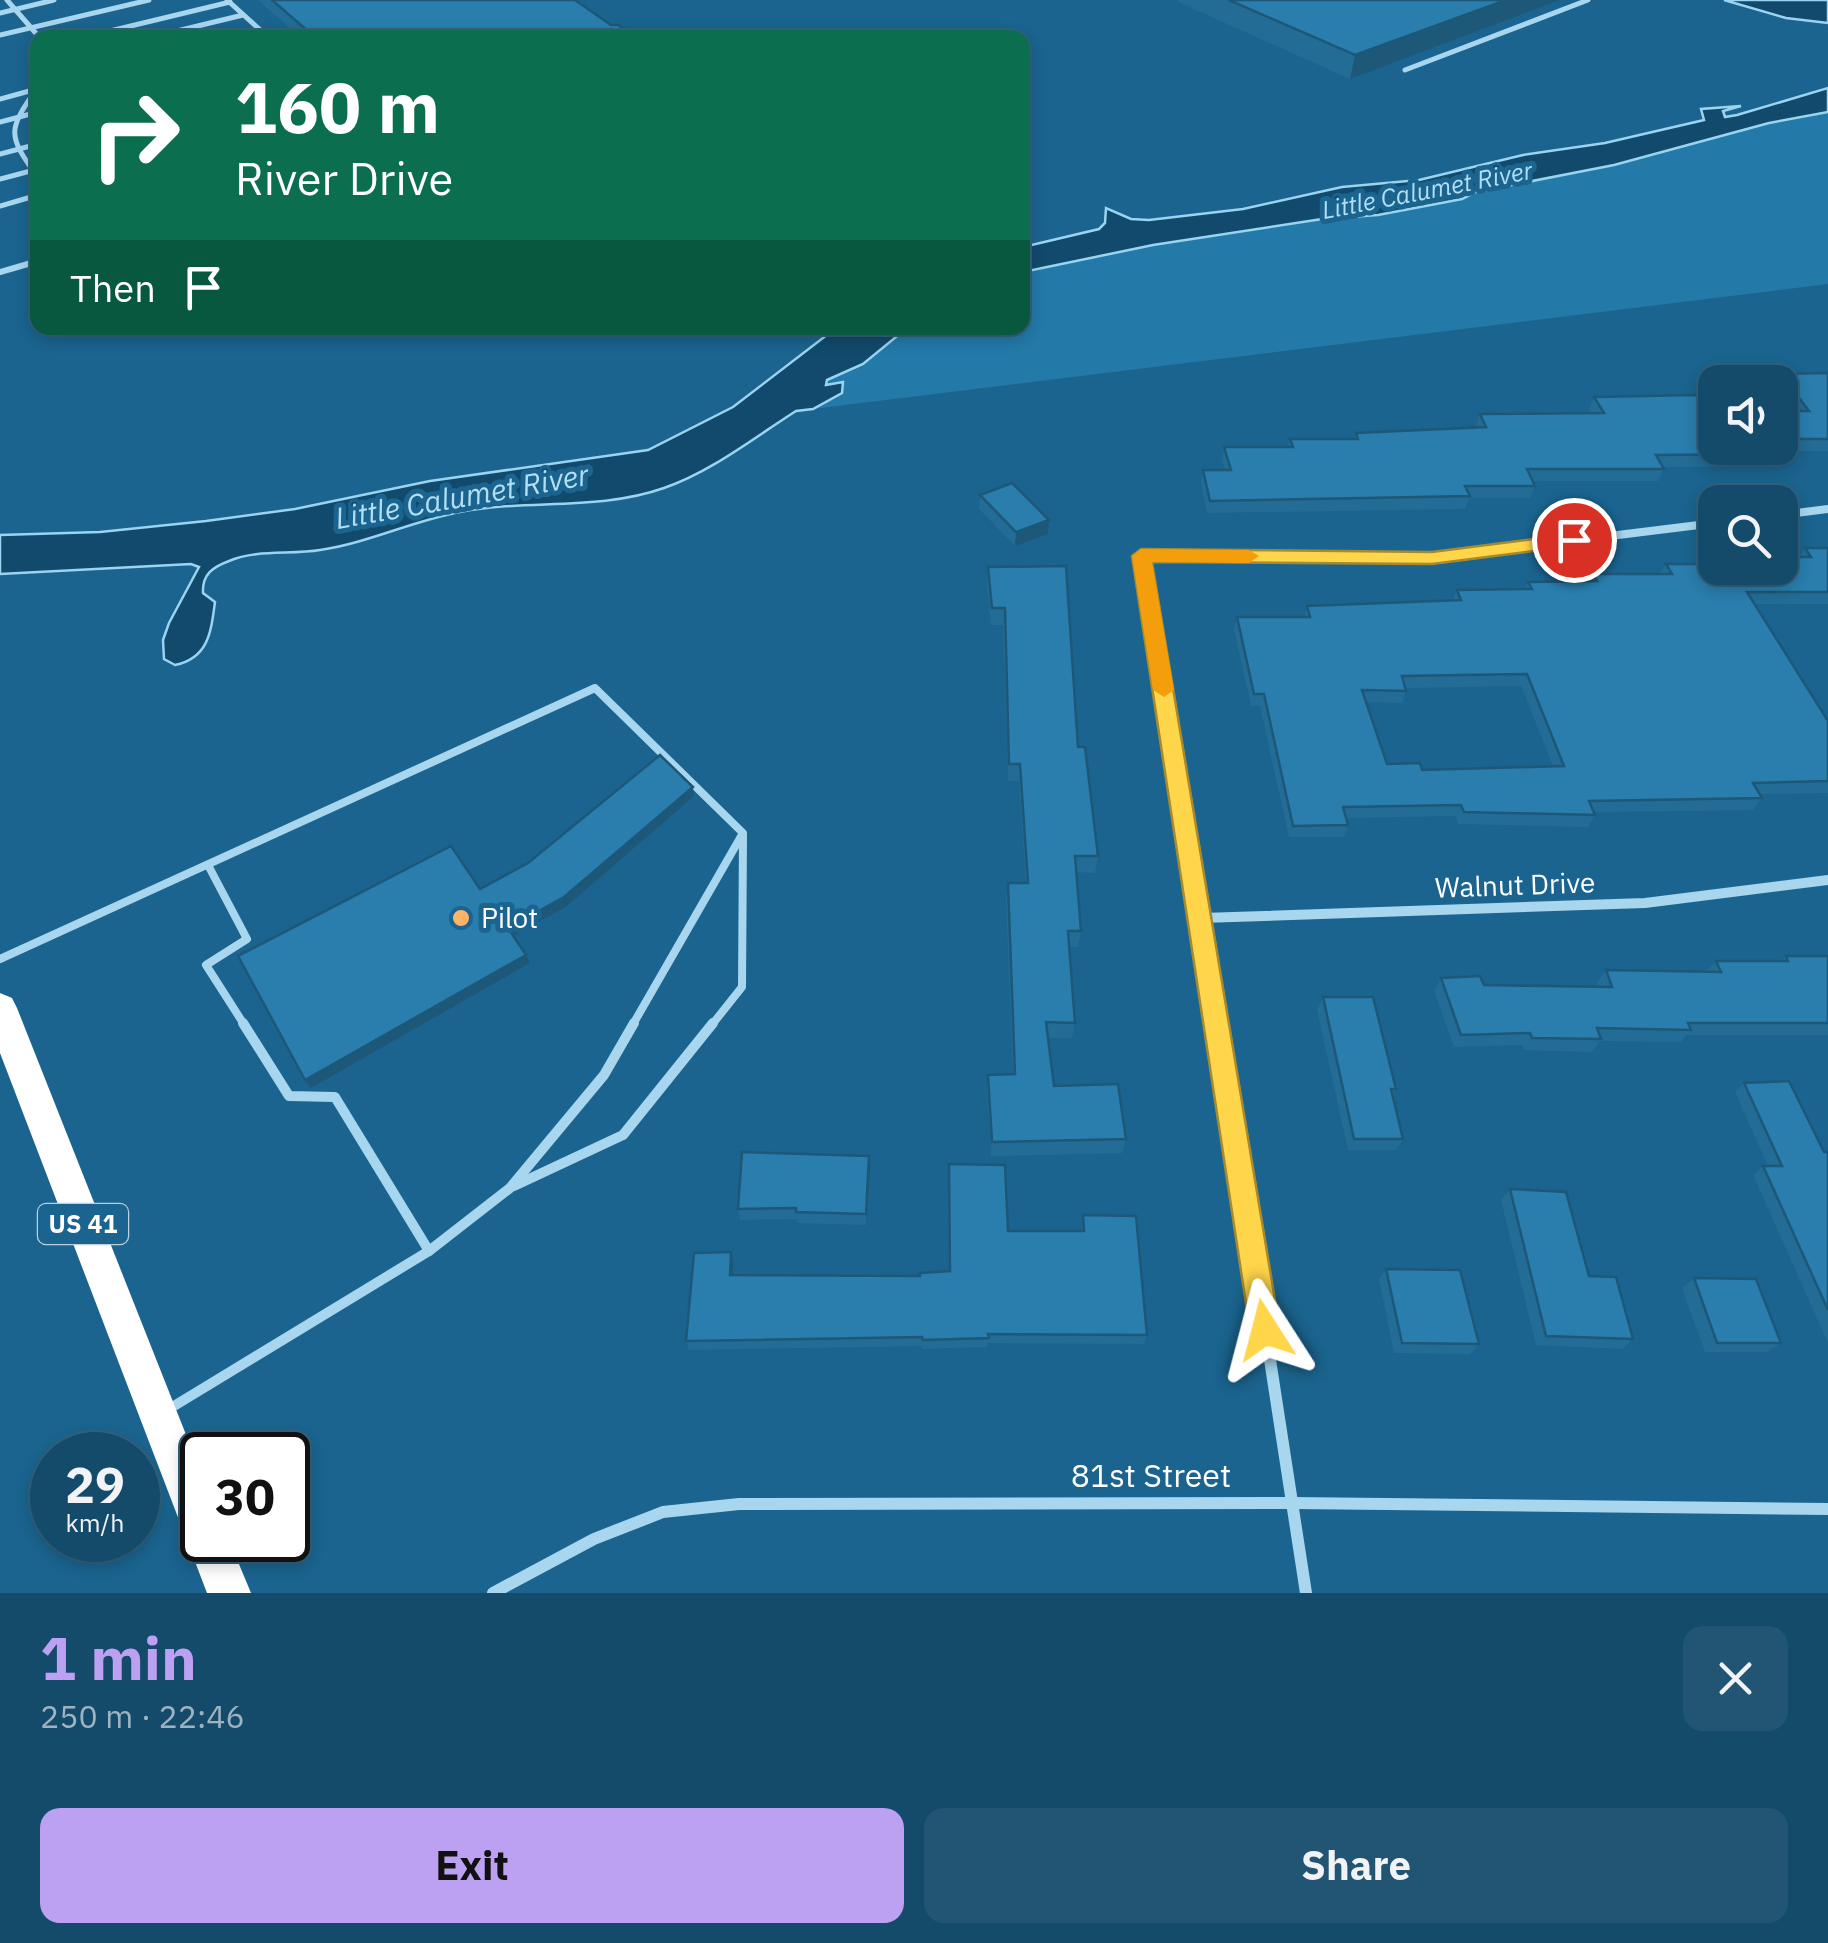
<!DOCTYPE html>
<html lang="en">
<head>
<meta charset="utf-8">
<style>
  :root { --surface:#144b6b; --page:#215573; --text:#f1f3f6; --muted:#9db3c1; --line:#33637e; --accent:#bca0f2 }
  body { margin:0; font-family:"IBM Plex Sans",sans-serif; background:var(--page); color:var(--text); height:100vh; display:flex; flex-direction:column; font-size:38px; white-space:nowrap }
  * { box-sizing:border-box; margin:0 }
  p { font-size:32px; color:var(--muted) }
  .icon { flex:none; width:55px; height:55px; fill:none; stroke:currentColor; stroke-width:2; stroke-linecap:round; stroke-linejoin:round }
  .map { position:relative; height:1593px; overflow:hidden }
  .details { display:flex; flex-direction:column; background:var(--surface); flex:1 }
  .details>* { flex:none }
  .banner { position:absolute; left:30px; top:30px; width:1000px; height:305px; border-radius:20px; box-shadow:0 5px 15px #0003,0 0 0 2px var(--line); background:#0b6e4f; color:#fff; overflow:hidden }
  .buttons { position:absolute; left:1698px; top:365px; display:grid; gap:20px }
  .buttons a { display:grid; place-items:center; width:100px; height:100px; border-radius:20px; background:var(--surface); box-shadow:0 5px 15px #0003,0 0 0 2px var(--line); font-size:50px }
  .speed { position:absolute; left:30px; top:1432px; display:flex; gap:20px; font-size:50px; font-weight:700; text-align:center }
  .speed>* { display:grid; place-content:center; width:130px; height:130px; border-radius:50%; background:var(--surface); box-shadow:0 5px 15px #0003,0 0 0 2px var(--line); line-height:1 }
  .speed small { font-size:25px; font-weight:400 }
  .speed .limit { border:5px solid #111; border-radius:15px; background:#fff; color:#111 }
  .pin { position:absolute; display:grid; place-items:center; width:85px; height:85px; color:#fff; margin:-42px; border:5px solid #fff; border-radius:50%; box-shadow:0 2px 10px #0007 }
  .me { position:absolute; width:110px; margin:-55px; rotate:351deg; stroke-linejoin:round; filter:drop-shadow(0 0 8px #0008) }
  .turn { display:flex; align-items:center; gap:35px; height:210px; padding:0 40px; font-size:45px }
  .turn .icon { width:130px; height:130px; stroke-width:2.5 }
  .turn b { display:block; font-size:70px; line-height:85px }
  .then { display:flex; align-items:center; height:95px; padding:0 40px; background:#0003; gap:20px; font-size:38px }
  .round { display:grid; place-items:center; flex:none; width:105px; height:105px; border-radius:20px; background:var(--page) }
  .overview { display:flex; align-items:center; justify-content:space-between; height:170px; padding:0 40px }
  h1 { font-size:60px; font-weight:700; line-height:75px; color:var(--accent) }
  .cta { display:flex; gap:20px; margin-top:auto; padding:20px 40px }
  .cta a { flex:1; height:115px; border-radius:20px; background:var(--accent); color:#111; font-size:40px; font-weight:700; line-height:115px; text-align:center }
  .cta a+a { background:var(--page); color:var(--text) }
  .map>svg:first-child { display:block }
</style>
</head>
<body>
<div class="map">
<svg width="1828" height="1593" viewBox="0 0 1828 1593">
  <rect width="100%" height="100%" fill="#1a648f"/>
  <!-- green -->
  <polygon fill="#2379a8" points="1828,112 1828,284 813,409 842,393 833,385 825,385 827,380 863,364 907,328 1022,328 1023,272 1153,245 1322,219 1350,219 1461,199 1476,192 1614,165 1769,123"/>
  <!-- water -->
  <g fill="#114a6c" stroke="#9ad4f0" stroke-width="2.5">
    <polygon points="1724,0 1828,0 1828,23 1786,18"/>
    <polygon points="1828,88 1828,112 1769,123 1614,165 1476,192 1462,199 1378,215 1322,219 1153,245 1023,272 1023,247 1099,229 1105,223 1106,208 1131,219 1149,220 1243,209 1342,187 1419,180 1523,155 1605,143 1704,120 1701,109 1741,106 1723,111 1725,117 1737,115"/>
    <path d="M836,328h71l-44,36 -36,16 -1,5 17,-3 -1,11 -29,16 -17,2c-41,26 -85,61 -132,77 -65,23 -138,11 -204,24 -48,9 -92,31 -140,38 -29,5 -64,-1 -91,11 -16,6 -27,13 -26,32l12,9c-4,29 -6,56 -40,63l-11,-6 -1,-19 6,-17 30,-56 -8,-3 -191,10v-39l100,-3 106,-11 89,-12 135,-28 218,-31 85,-43z"/>
  </g>
  <g fill="none" stroke-linecap="round" stroke-linejoin="round">
    <!-- lane-far3 -->
    <g stroke="#a7d6ee" stroke-width="5">
      <polyline points="7,0 40,38"/>
      <polyline points="227,0 269,38"/>
      <polyline points="0,13 54,0"/>
      <polyline points="0,35 149,0"/>
      <polyline points="81,38 230,2"/>
      <polyline points="148,38 243,15"/>
      <polyline points="248,38 264,33"/>
      <polyline points="1405,70 1588,0"/>
      <path d="M38,87c-31,44 -31,47 0,91"/>
      <polyline points="0,99 33,90"/>
      <polyline points="0,122 38,112"/>
      <polyline points="0,154 38,144"/>
      <polyline points="0,179 38,169"/>
      <polyline points="0,206 38,195"/>
    </g>
    <!-- lane-far2 -->
    <polyline stroke="#a7d6ee" stroke-width="6" points="0,272 38,261"/>
    <!-- lane-far1 -->
    <g stroke="#a7d6ee" stroke-width="8">
      <polyline points="208,865 247,939 206,965 245,1026"/>
      <polyline points="0,959 595,688 743,833 632,1026"/>
      <polyline points="711,1026 742,987 743,836"/>
    </g>
    <!-- lane -->
    <g stroke="#a7d6ee" stroke-width="10">
      <polyline points="243,1023 289,1096 335,1097 429,1251"/>
      <polyline points="514,1186 623,1135 713,1023"/>
      <polyline points="169,1409 429,1251 510,1188 604,1075 634,1023"/>
    </g>
    <!-- street-far2 -->
    <g stroke="#a7d6ee" stroke-width="8">
      <polyline points="1780,515 1828,509"/>
      <polyline points="1147,591 1141,556 1432,558 1715,523"/>
    </g>
    <!-- street-far1 -->
    <g stroke="#a7d6ee" stroke-width="10">
      <polyline points="1146,588 1219,1026"/>
      <polyline points="1202,918 1645,903 1828,880"/>
    </g>
    <!-- street -->
    <g stroke="#a7d6ee" stroke-width="12">
      <polyline points="1218,1023 1306,1593"/>
      <polyline points="493,1593 594,1539 663,1512 739,1504 1292,1503 1828,1509"/>
    </g>
    <!-- highway -->
    <polygon fill="#fff" fill-rule="evenodd" points="0,993 12,998 17,1008 202,1475 202,1540 229,1540 251,1593 207,1593 0,1053"/>
  </g>
  <!-- wall -->
  <g fill="#236c95" fill-rule="evenodd">
    <polygon points="258,0 575,0 611,25 628,31 629,38 301,38"/>
    <polygon points="1178,0 1560,0 1350,79 1178,2"/>
    <polygon points="1828,373 1828,451 1793,451 1780,432 1780,412 1793,411 1780,393 1780,382 1776,382 1781,374"/>
    <polygon points="1594,397 1715,448 1790,454 1783,466 1663,467 1664,469 1658,481 1533,481 1535,486 1530,498 1469,498 1465,509 1207,513 1201,482 1203,470 1225,470 1222,460 1224,447 1288,447 1290,439 1354,439 1356,433 1476,427 1480,414 1592,413 1589,409"/>
    <polygon points="980,495 1049,520 1048,534 1015,546 979,509"/>
    <path d="M1805,548h23v56h-73l73,117v72l-69,1 3,4 -9,12 -159,2 1,3 -7,12 -130,-3 -2,-8 -109,2 1,7 -4,12h-55l-29,-131h-9l-17,-77 3,-12h67l3,-11 145,-5 5,-11 68,-1 3,-7 62,-1 3,-7h67l6,-10 49,4 84,-11zM1521,686l32,80 -131,4 -35,-6 -21,-62 36,1 4,-12v-3z"/>
    <polygon points="988,567 1078,747 1098,856 1095,873 1076,872 1081,931 1078,947 1069,947 1075,1023 1072,1038 1048,1038 1054,1086 1126,1139 1122,1153 991,1156 987,1089 988,1075 1013,1074 1006,899 1008,883 1026,883 1019,781 1008,781 1003,625 991,625 987,584"/>
    <polygon points="1786,956 1828,956 1828,1035 1686,1035 1681,1042 1600,1041 1592,1052 1524,1050 1522,1045 1454,1047 1434,991 1441,978 1484,985 1598,987 1597,982 1606,970 1707,971 1716,961 1782,961"/>
    <polygon points="1323,997 1396,1089 1393,1094 1403,1139 1396,1150 1348,1150 1317,1009"/>
    <polygon points="1744,1083 1824,1152 1828,1152 1828,1343 1753,1175 1763,1166 1768,1166 1735,1092"/>
    <polygon points="869,1156 866,1225 797,1223 797,1219 740,1220 738,1209"/>
    <polygon points="1510,1189 1633,1339 1622,1349 1536,1345 1501,1200"/>
    <polygon points="1083,1215 1147,1335 1144,1344 988,1343 987,1347 922,1349 922,1346 689,1350 686,1341 731,1252 734,1262 733,1275 920,1276 949,1271 1008,1231 1081,1231"/>
    <polygon points="1386,1269 1479,1344 1470,1354 1394,1353 1379,1279"/>
    <polygon points="1694,1278 1781,1343 1767,1352 1705,1352 1682,1288"/>
  </g>
  <!-- shaded-wall -->
  <g fill="#1d5879">
    <polygon points="1506,0 1560,0 1350,79 1355,55"/>
    <polygon points="628,31 629,38 609,38 609,36"/>
    <polygon points="1049,520 1048,534 1015,546 1016,532"/>
    <polygon points="693,787 694,796 567,906 511,937 508,928"/>
    <polygon points="526,955 530,963 311,1088 305,1080"/>
    <polygon points="869,1156 870,1168 866,1225 866,1214"/>
    <polygon points="731,1252 734,1262 732,1285 730,1275"/>
  </g>
  <!-- building -->
  <g fill="#297ead" stroke="#1d5879" stroke-width="2.5" fill-rule="evenodd">
    <polygon points="272,0 575,0 611,25 618,25 628,31 609,36 610,38 316,38"/>
    <polygon points="1229,0 1506,0 1355,55"/>
    <polygon points="1828,373 1828,439 1800,439 1781,411 1809,411 1781,374"/>
    <polygon points="1696,395 1715,423 1715,448 1780,448 1780,439 1790,454 1656,455 1664,469 1527,469 1535,486 1465,486 1470,496 1210,501 1203,470 1231,470 1224,447 1293,447 1290,439 1358,439 1356,433 1486,427 1480,414 1604,413 1594,397"/>
    <polygon points="1012,483 1049,520 1016,532 980,495"/>
    <path d="M1805,548h23v44h-81l81,129v60l-75,2 9,15 -173,3 6,14 -131,-3 -3,-7 -118,2 5,18 -55,1 -29,-132h-10l-17,-77h73l-3,-11 154,-6 -4,-10 75,-1 -4,-7 69,-1 -4,-7h79l-6,-10h49v4h65v-11h31zM1527,674l37,92 -142,4 -2,-7 -33,1 -25,-74 44,1 -4,-15z"/>
    <polygon points="1066,566 1078,747 1085,747 1098,856 1075,856 1081,931 1068,931 1075,1023 1046,1022 1054,1086 1118,1084 1126,1139 992,1142 988,1075 1015,1074 1008,883 1028,883 1020,764 1009,764 1005,608 992,608 988,567"/>
    <polygon points="660,755 693,787 564,897 508,928 526,955 305,1080 238,956 451,846 480,889 528,863"/>
    <polygon points="1786,956 1828,956 1828,1023 1688,1023 1691,1030 1597,1028 1601,1039 1532,1038 1530,1033 1461,1035 1441,978 1480,976 1484,985 1612,987 1606,970 1721,972 1716,961 1788,961"/>
    <polygon points="1323,997 1373,997 1396,1089 1391,1089 1403,1139 1354,1139"/>
    <polygon points="1789,1081 1824,1152 1828,1152 1828,1310 1763,1166 1782,1166 1744,1083"/>
    <polygon points="742,1152 869,1156 866,1214 796,1212 796,1208 738,1209"/>
    <polygon points="949,1164 1005,1165 1008,1231 1084,1231 1083,1215 1136,1216 1147,1335 988,1334 989,1338 923,1340 922,1337 686,1341 694,1253 731,1252 730,1275 920,1276 920,1273 950,1271"/>
    <polygon points="1510,1189 1566,1192 1589,1276 1616,1277 1633,1339 1546,1336"/>
    <polygon points="1386,1269 1460,1270 1479,1344 1402,1343"/>
    <polygon points="1694,1278 1756,1279 1781,1343 1717,1343"/>
  </g>
  <!-- route -->
  <polygon fill="#ffd54a" stroke="#a68a30" stroke-width="2.5" points="1574,534 1580,536 1580,545 1432,564 1152,562 1280,1330 1276,1340 1265,1345 1255,1340 1250,1330 1132,556 1141,549 1432,552"/>
  <!-- slow -->
  <polygon fill="#f59e0b" points="1141,549 1249,550 1259,556 1249,563 1152,562 1174,690 1164,697 1153,690 1132,556"/>
  <!-- markers -->
  <circle fill="#ffb365" stroke="#1a648f" stroke-width="4" cx="461" cy="918" r="10"/>
  <g text-anchor="middle" stroke-width="10" stroke-linejoin="round" paint-order="stroke">
    <!-- far-water labels -->
    <g font-size="25" font-style="italic" fill="#b3dff5" stroke="#1a648f">
      <text transform="translate(1427 190) rotate(-11)" y="9">Little Calumet River</text>
    </g>
    <!-- shield labels -->
    <rect fill="#1a648f" stroke="#bad0dd" stroke-width="2.5" x="38" y="1204" width="90" height="40" rx="8"/>
    <g font-size="25" font-weight="bold" fill="#fff">
      <text x="83" y="1233">US 41</text>
    </g>
    <!-- street labels -->
    <g font-size="28" fill="#fff" stroke="#1a648f">
      <text transform="translate(1515 885) rotate(-2)" y="10">Walnut Drive</text>
    </g>
    <!-- poi labels -->
    <g font-size="28" fill="#fff" stroke="#1a648f" text-anchor="start">
      <text x="481" y="928">Pilot</text>
    </g>
    <!-- water labels -->
    <g font-size="30" font-style="italic" fill="#b3dff5" stroke="#1a648f">
      <text transform="translate(462 497) rotate(-10)" y="10">Little Calumet River</text>
    </g>
    <!-- near-street labels -->
    <g font-size="32" fill="#fff" stroke="#1a648f">
      <text x="1151" y="1487">81st Street</text>
    </g>
  </g>
</svg>
<div class="buttons">
<a><svg class="icon" aria-label="sound" viewBox="0 0 24 24"><path d="M4 9h4l5-4v14l-5-4H4zM17 9q2 3 0 6"/></svg></a>
<a><svg class="icon" aria-label="search" viewBox="0 0 24 24"><circle cx="10" cy="10" r="6"/><path d="M15 15l6 6"/></svg></a>
</div>
<div class="speed"><div>29<small>km/h</small></div><div class="limit">30</div></div>
<div class="pin" style="left:1574px;top:540px;background:#d93025"><svg class="icon" aria-label="arrive" viewBox="0 0 24 24"><path d="M6 21V4h12l-3 4 3 4H6"/></svg></div>
<svg class="me" style="left:1265px;top:1330px" viewBox="-20 -20 40 40"><path d="M0-17L14 15 0 8-14 15z" fill="#ffd54a" stroke="#fff" stroke-width="4"/></svg>
<div class="banner">
<div class="turn"><svg class="icon" aria-label="right" viewBox="0 0 24 24"><path d="M7 20v-9h11M14 6l5 5-5 5"/></svg><div><b>160 m</b>River Drive</div></div>
<div class="then">Then<svg class="icon" aria-label="arrive" viewBox="0 0 24 24"><path d="M6 21V4h12l-3 4 3 4H6"/></svg></div>
</div>
</div>
<section class="details">
<div class="overview"><div><h1>1 min</h1><p>250 m · 22:46</p></div><a class="round"><svg class="icon" aria-label="close" viewBox="0 0 24 24"><path d="M6 6l12 12M18 6L6 18"/></svg></a></div>
<div class="cta"><a>Exit</a><a>Share</a></div>
</section>
</body>
</html>
